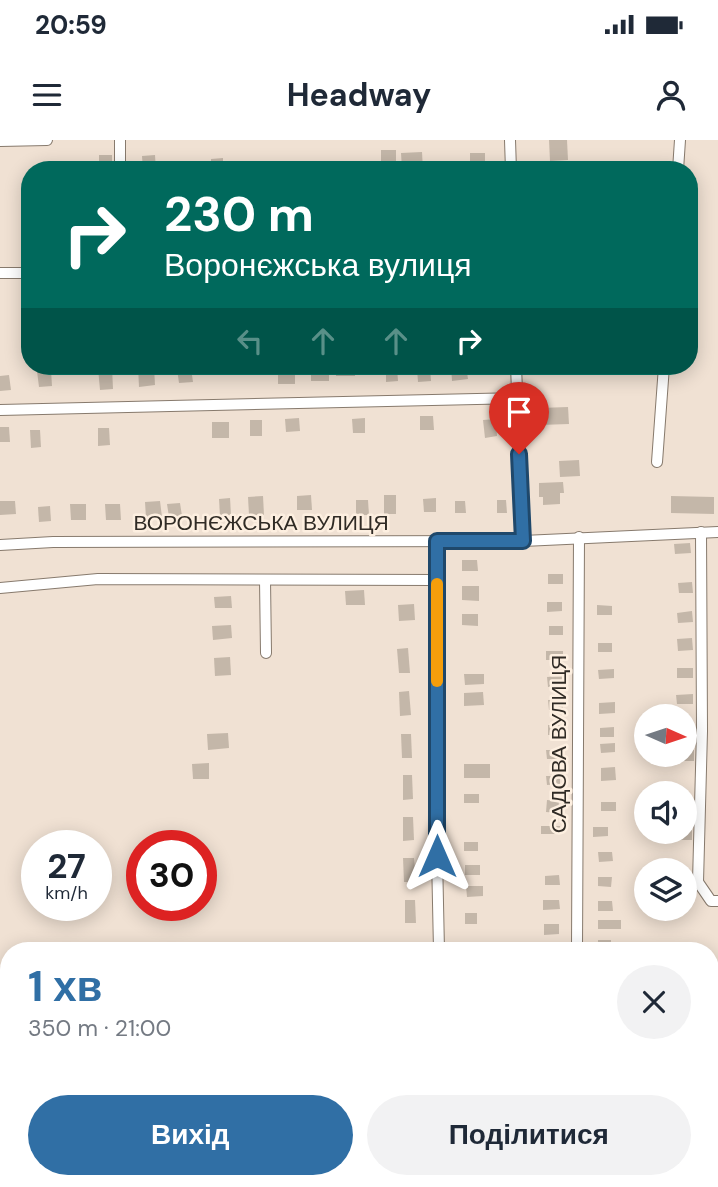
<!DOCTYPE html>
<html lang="uk">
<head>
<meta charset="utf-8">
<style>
  :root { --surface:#fff; --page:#f2f2f3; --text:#1f2937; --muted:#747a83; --accent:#306fa5 }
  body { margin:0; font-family:"DM Sans",sans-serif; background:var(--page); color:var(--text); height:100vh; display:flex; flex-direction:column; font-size:26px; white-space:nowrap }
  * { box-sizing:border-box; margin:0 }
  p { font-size:23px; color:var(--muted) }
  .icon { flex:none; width:38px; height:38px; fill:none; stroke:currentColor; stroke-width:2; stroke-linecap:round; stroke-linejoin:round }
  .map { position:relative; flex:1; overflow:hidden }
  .panel { position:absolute; left:0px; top:802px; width:719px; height:247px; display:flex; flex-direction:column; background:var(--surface); border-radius:28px 28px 0 0; box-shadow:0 4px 18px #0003 }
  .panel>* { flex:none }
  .guide { position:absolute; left:21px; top:21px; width:677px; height:214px; border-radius:28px; box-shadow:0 4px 18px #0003; background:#00695c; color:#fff; overflow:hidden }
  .needle { width:46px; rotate:93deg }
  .controls { position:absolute; left:634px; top:564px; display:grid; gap:14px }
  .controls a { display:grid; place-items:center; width:63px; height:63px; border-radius:50%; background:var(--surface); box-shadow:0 4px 18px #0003; font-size:35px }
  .speed { position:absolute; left:21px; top:690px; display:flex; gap:14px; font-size:35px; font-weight:700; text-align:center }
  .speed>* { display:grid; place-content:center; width:91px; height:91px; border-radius:50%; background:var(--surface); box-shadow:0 4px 18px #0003; line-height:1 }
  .speed small { font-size:18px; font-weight:400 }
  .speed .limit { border:10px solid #d22; background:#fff; color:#111 }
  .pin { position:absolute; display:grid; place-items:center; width:60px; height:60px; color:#fff; margin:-72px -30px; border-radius:50% 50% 50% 0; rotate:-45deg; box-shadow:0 0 7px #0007 }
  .pin .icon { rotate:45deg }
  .me { position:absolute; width:77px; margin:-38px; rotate:0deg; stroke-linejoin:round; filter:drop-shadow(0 0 5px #0008) }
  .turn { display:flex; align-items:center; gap:24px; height:147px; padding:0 28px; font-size:32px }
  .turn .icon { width:91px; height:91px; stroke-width:2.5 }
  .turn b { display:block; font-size:49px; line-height:60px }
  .lanes { display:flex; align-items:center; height:66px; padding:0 28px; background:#0003; justify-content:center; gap:35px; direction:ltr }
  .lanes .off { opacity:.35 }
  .round { display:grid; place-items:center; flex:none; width:74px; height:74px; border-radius:37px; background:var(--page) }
  .headline { display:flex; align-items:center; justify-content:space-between; height:119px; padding:0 28px }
  h1 { font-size:42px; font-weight:700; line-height:52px; color:var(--accent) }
  .primary-button { display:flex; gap:14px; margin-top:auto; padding:14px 28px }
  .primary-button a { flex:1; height:80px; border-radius:42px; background:var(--accent); color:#fff; font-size:28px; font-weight:700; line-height:80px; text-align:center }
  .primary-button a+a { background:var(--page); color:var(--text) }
  .status { display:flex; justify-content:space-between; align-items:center; height:49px; padding:0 35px; background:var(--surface); direction:ltr }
  .status svg { height:19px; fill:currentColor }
  header { display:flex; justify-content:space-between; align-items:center; height:91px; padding:0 28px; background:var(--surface); font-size:32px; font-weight:700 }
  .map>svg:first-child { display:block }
</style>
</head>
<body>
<div class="status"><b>20:59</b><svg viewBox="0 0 49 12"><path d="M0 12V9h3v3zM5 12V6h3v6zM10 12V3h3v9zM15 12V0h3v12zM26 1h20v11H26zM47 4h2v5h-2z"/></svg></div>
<header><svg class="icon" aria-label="menu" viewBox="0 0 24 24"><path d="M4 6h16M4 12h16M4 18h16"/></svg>Headway<svg class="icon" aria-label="person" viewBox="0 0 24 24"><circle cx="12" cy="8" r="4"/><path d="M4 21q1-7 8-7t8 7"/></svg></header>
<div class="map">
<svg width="718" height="1047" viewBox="0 0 718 1047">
  <rect width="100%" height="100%" fill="#f0e1d3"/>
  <!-- building -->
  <g fill="#c4b7a9">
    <polygon points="549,0 567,0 568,20 550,21"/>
    <polygon points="381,10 396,10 396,27 381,28"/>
    <polygon points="422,12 423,30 402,30 401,13"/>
    <rect x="470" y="13" width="15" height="14"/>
    <rect x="99" y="15" width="13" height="11"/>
    <polygon points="155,15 156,30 143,30 142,16"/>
    <polygon points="223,18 223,30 211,30 211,19"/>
    <polygon points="138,226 154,226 155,245 139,247"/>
    <rect x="311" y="226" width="18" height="15"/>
    <rect x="336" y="226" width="19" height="10"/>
    <polygon points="451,226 466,226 468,239 452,241"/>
    <polygon points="538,226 556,226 556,234 538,235"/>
    <polygon points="112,227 113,249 100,250 98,228"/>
    <polygon points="386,227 397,227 398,241 386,242"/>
    <polygon points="191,228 193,242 179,243 177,229"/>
    <polygon points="430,228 431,241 418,242 417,229"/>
    <polygon points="295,229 295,244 278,244 278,230"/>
    <polygon points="51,230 52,246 39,247 37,231"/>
    <polygon points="9,235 11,250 0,251 0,236"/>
    <polygon points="568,267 569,284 540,285 540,268"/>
    <polygon points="420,276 433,276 434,290 420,290"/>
    <polygon points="299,278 300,291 286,292 285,279"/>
    <polygon points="365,278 365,293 353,293 352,279"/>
    <polygon points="496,279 497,296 485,298 483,280"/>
    <rect x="250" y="280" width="12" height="16"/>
    <rect x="212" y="282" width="17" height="16"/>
    <polygon points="0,287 9,287 10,302 0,302"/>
    <polygon points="98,288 109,288 110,305 98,306"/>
    <polygon points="30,290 40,290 41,307 31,308"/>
    <polygon points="579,320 580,336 560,337 559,321"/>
    <polygon points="563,342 564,353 560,353 560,364 543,365 543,357 539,357 539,343"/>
    <polygon points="311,355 312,370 297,370 297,356"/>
    <rect x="384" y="355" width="12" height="19"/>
    <polygon points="263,356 264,375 249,375 248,357"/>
    <polygon points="671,356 714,357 714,374 671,373"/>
    <polygon points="230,358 231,375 220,376 219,359"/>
    <polygon points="436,358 436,372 424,372 423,359"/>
    <polygon points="356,360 368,360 369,375 356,375"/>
    <polygon points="497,360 506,360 507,373 497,373"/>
    <polygon points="0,361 15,361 16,374 0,375"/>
    <polygon points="160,361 162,377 146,378 145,362"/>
    <polygon points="455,361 465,361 466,373 455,373"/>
    <polygon points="180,363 182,376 169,377 167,364"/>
    <polygon points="70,364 86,364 86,380 71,380"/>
    <polygon points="105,364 120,364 121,380 106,380"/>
    <polygon points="50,366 51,381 39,382 38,367"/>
    <polygon points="690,403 691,413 675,414 674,404"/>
    <polygon points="462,420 477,420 478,431 462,431"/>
    <rect x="548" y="434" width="15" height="10"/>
    <polygon points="692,442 693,453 679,453 678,443"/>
    <polygon points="462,446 479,446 479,461 462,460"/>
    <polygon points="364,450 365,465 346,465 345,451"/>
    <polygon points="231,456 232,468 215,468 214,457"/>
    <polygon points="547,462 562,462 562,471 547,472"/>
    <polygon points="414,464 415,480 399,481 398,465"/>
    <polygon points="597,465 612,466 612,475 597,475"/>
    <polygon points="692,471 693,482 678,483 677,473"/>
    <polygon points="462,474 478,474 478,486 462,485"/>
    <polygon points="231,485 232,498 213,500 212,486"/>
    <rect x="549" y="486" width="14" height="9"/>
    <polygon points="692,498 693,510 678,511 677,499"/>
    <rect x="598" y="503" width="14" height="9"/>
    <polygon points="408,508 410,533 399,533 397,509"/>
    <rect x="546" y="511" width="17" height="9"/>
    <polygon points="230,517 231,535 215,536 214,518"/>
    <rect x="677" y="528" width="16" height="10"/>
    <polygon points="614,529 614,538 599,539 598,530"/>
    <polygon points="464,534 484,534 484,544 465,545"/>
    <polygon points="563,536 563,546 548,547 547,537"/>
    <polygon points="409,551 411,575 400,576 399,552"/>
    <polygon points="483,552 484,565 464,566 464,553"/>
    <polygon points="693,554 693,564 677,564 676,555"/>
    <polygon points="548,560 563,560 563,569 549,570"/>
    <polygon points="615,562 615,573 599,574 599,563"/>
    <rect x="548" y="585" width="14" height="10"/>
    <polygon points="614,587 614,597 600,597 600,588"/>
    <polygon points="228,593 229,608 208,610 207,594"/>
    <polygon points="401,594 411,594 412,618 402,618"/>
    <polygon points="615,603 615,612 601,613 600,604"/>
    <polygon points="546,610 563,610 563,619 547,619"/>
    <polygon points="694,610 694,621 681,621 680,614 684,614 684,611"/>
    <polygon points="209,623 209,639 193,639 192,624"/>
    <rect x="464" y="624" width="26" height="14"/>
    <polygon points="615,627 616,640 601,641 601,628"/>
    <polygon points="403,635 412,635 413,659 403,660"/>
    <polygon points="546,636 560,636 560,644 547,645"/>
    <rect x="464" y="654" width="15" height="9"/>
    <polygon points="547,660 559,661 558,673 546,672"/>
    <rect x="601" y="662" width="15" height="9"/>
    <polygon points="403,677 413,677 414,700 403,701"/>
    <rect x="541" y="686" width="19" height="8"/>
    <polygon points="593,687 608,687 608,696 593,697"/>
    <polygon points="692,690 692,700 676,700 676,691"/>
    <rect x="464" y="702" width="14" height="9"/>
    <polygon points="598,712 612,712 613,721 599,722"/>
    <polygon points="403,718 414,718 416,742 404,742"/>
    <rect x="465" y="725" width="15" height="10"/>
    <polygon points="559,735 560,745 545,745 545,736"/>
    <polygon points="598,737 612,737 611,747 598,746"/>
    <polygon points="466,746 483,746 483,756 467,757"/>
    <polygon points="405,760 415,760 416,783 405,783"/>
    <polygon points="543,760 559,760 560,769 543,770"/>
    <polygon points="598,761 612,761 613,771 598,771"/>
    <rect x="465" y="773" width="12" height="11"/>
    <rect x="598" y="780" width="23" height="9"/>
    <polygon points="544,784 559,784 559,794 544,795"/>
    <rect x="598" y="800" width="13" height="10"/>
    <polygon points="531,1040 554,1040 554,1045 531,1046"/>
  </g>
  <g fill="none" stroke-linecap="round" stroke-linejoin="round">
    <defs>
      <g id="street">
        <polyline points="510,0 511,30"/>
        <polyline points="0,1 47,0"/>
        <polyline points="120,30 120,0"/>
        <polyline points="678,30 680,0"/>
        <polyline points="0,133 30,133"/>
        <polyline points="516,226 523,401"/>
        <polyline points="0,270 517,258"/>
        <polyline points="657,322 664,226"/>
        <polyline points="701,392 702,591 698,742 711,761 718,761"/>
        <polyline points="437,401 437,716 439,810"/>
        <polyline points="0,405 53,402 523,401 718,392"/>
        <polyline points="265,440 266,513"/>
        <polyline points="0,448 98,439 437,440"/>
        <polyline points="577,810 579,397"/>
        <polyline points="710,900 718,900"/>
        <polyline points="0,979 9,987"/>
        <polyline points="46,1040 48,1047"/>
        <polyline points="445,1040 445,1047"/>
        <polyline points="569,1047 569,1040"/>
      </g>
    </defs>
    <!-- street casing -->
    <use href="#street" stroke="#877a6d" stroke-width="12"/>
    <!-- street -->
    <use href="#street" stroke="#fff" stroke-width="10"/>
  </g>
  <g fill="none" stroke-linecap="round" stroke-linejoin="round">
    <defs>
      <polyline id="route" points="437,716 437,401 523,401 519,314"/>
    </defs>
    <!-- route casing -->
    <use href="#route" stroke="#1f486b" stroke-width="18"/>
    <!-- route -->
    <use href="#route" stroke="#306fa5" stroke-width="12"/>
    <!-- slow -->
    <polyline stroke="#f59e0b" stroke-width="12" points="437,541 437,444"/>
  </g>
  <g text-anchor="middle" stroke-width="5" stroke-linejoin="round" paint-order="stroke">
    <!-- street labels -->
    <g font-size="21" fill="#302b25" stroke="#fdefe0">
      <text x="261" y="390">ВОРОНЄЖСЬКА ВУЛИЦЯ</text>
      <text transform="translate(559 604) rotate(-90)" y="7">САДОВА ВУЛИЦЯ</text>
    </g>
  </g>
</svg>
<div class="controls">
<a><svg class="needle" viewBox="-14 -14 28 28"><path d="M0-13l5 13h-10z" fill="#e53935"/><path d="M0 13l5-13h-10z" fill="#747a83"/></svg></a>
<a><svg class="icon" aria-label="sound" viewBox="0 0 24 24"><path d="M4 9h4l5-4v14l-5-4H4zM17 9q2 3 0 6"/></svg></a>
<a><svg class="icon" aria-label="layers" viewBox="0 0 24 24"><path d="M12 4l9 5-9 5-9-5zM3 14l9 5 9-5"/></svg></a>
</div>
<div class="speed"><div>27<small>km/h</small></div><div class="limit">30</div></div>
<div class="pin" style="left:519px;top:314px;background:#d93025"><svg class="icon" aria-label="arrive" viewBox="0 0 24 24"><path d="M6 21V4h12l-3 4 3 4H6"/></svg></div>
<svg class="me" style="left:437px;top:716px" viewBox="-20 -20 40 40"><path d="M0-17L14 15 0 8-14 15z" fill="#306fa5" stroke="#fff" stroke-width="4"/></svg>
<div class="guide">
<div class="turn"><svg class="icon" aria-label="right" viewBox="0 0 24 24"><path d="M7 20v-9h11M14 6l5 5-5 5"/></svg><div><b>230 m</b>Воронєжська вулиця</div></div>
<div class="lanes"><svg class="icon off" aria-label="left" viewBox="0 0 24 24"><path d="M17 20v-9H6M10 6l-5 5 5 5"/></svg><svg class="icon off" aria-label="ahead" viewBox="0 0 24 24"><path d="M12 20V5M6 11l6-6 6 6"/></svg><svg class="icon off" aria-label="ahead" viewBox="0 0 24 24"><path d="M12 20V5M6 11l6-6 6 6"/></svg><svg class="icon" aria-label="right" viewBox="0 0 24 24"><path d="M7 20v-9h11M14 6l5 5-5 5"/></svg></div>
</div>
<section class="panel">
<div class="headline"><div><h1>1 хв</h1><p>350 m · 21:00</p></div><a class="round"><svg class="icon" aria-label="close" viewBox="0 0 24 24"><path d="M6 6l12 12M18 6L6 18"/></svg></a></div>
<div class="primary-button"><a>Вихід</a><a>Поділитися</a></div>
</section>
</div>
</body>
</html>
